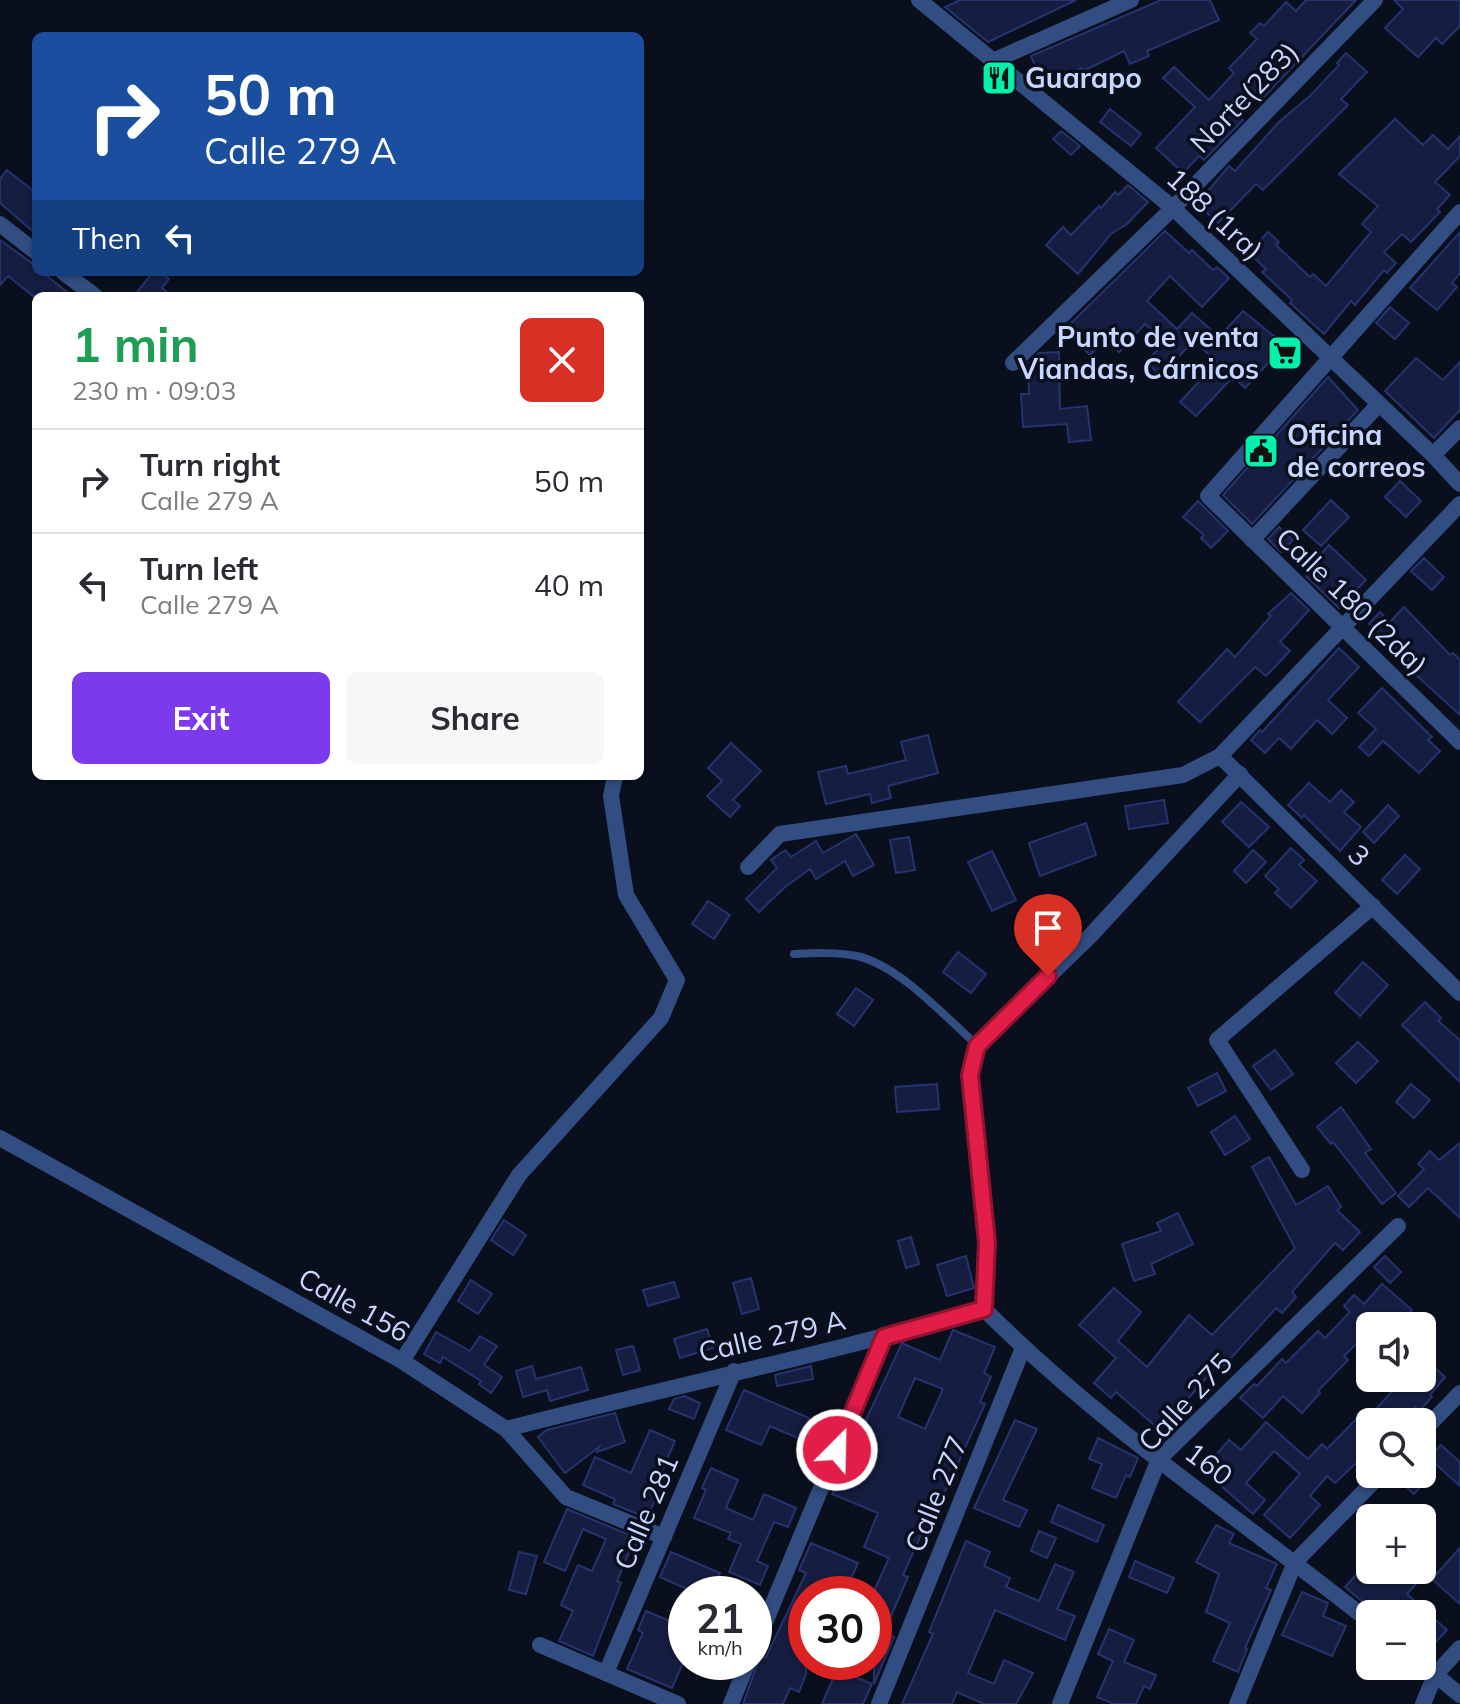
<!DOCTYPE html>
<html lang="en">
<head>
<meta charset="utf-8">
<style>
  :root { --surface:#fff; --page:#f7f7f7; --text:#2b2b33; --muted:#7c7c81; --line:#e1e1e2; --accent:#7c3aed }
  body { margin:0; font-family:Mulish,sans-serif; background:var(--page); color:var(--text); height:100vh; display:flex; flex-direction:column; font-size:30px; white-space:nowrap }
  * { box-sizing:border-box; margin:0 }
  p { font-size:26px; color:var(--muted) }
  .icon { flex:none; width:44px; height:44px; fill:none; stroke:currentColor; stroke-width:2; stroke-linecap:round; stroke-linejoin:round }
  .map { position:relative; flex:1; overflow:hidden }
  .sheet { position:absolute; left:32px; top:292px; width:612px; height:488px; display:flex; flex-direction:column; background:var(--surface); border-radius:12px; box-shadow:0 2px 6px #0004 }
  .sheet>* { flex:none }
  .guide { position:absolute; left:32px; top:32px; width:612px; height:244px; border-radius:12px; box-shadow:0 2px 6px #0004; background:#1a4fa0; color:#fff; overflow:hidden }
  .tools { position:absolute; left:1356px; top:1312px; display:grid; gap:16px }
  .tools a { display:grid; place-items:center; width:80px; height:80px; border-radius:12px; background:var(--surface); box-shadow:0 2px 6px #0004; font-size:40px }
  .speed { position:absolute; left:668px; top:1576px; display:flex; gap:16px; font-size:40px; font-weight:700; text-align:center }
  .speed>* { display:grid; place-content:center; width:104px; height:104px; border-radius:50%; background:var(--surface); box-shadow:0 2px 6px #0004; line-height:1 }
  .speed small { font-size:20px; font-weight:400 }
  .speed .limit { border:12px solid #d22; background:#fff; color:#111 }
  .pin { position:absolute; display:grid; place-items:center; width:68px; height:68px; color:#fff; margin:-82px -34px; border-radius:50% 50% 50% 0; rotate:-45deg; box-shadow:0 0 8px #0007 }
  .pin .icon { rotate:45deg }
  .me { position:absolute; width:88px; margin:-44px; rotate:23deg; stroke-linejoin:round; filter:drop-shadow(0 0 6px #0008) }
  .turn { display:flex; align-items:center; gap:28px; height:168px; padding:0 40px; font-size:36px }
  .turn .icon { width:104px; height:104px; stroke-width:2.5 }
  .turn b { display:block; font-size:56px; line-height:68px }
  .then { display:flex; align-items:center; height:76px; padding:0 40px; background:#0003; gap:16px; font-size:30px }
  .round { display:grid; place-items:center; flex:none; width:84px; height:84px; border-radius:12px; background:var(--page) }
  .summary { display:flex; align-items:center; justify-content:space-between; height:136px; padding:0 40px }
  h1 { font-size:48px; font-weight:700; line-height:60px; color:#1e9e55 }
  .primary-button { display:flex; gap:16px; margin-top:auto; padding:16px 40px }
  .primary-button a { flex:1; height:92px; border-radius:12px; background:var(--accent); color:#fff; font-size:32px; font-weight:700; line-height:92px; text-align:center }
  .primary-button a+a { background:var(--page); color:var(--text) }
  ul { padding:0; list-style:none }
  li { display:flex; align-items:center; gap:24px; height:104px; padding:0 40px; border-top:2px solid var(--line) }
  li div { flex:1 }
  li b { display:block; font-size:30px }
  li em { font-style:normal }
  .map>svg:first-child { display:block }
</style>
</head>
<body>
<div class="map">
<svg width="1460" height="1704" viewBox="0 0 1460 1704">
  <rect width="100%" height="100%" fill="#0a0f1e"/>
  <!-- building -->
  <g fill="#151d40" stroke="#25336e" stroke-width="2" fill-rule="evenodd">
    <polygon points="960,0 1076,0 988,42 945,7"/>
    <polygon points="1161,0 1210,0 1219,20 1147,51 1149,56 1130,64 1124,51 1083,71 1082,68 1051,83 1038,73 1031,56"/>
    <polygon points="1306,0 1356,0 1262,99 1254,91 1234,112 1243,120 1204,160 1199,156 1183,173 1156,148 1195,107 1163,78 1174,67 1209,100 1234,73 1229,68 1257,39 1250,33 1260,23 1264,26 1286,2 1296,11"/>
    <polygon points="1394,0 1460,0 1460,26 1442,44 1436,38 1418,57 1385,28 1403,9"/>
    <polygon points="1346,53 1367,72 1341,99 1348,105 1263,190 1256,184 1218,223 1197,204 1229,166 1235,171 1279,122 1311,95 1339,65 1337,63"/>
    <polygon points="1110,109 1141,134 1131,146 1100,122"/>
    <polygon points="1395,119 1423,145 1433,135 1448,149 1460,136 1460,156 1435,182 1450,195 1437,209 1440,212 1411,242 1402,234 1384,252 1396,263 1387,273 1384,270 1355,305 1351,301 1324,334 1290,303 1292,300 1262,272 1266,269 1249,253 1268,232 1279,242 1276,245 1310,277 1313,274 1326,286 1371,232 1362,224 1378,206 1339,174"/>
    <polygon points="1061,131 1080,146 1071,155 1053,139"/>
    <polygon points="7,170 36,193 36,234 0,203 0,179"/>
    <polygon points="1128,185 1148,202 1127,224 1111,234 1078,274 1046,245 1063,227 1071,235 1099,206 1101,208 1115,192 1118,195"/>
    <polygon points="1165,231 1189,253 1192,250 1213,270 1217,267 1229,278 1202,307 1170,276 1147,301 1177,329 1192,313 1219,337 1243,311 1285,345 1245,388 1233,377 1196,416 1180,402 1217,362 1194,341 1160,375 1146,362 1165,342 1145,324 1119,352 1105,339 1090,355 1064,330"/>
    <polygon points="1460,232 1460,273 1452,283 1457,287 1437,310 1410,288"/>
    <polygon points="0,240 36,266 36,272 42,272 72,296 33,296 8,276 0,285"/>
    <polygon points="153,272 159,272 169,279 162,288 172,296 134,296"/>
    <polygon points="1390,307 1409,323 1395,339 1376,323"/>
    <polygon points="1059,352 1060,409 1087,406 1091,440 1069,442 1067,424 1023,427 1021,394 1029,394 1028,364 1039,353"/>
    <polygon points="1416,358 1443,380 1460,362 1460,410 1434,438 1385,391"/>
    <polygon points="1328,377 1358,410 1252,524 1223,495"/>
    <polygon points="1400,481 1421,501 1406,517 1385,497"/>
    <polygon points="1331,500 1349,517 1321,546 1303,530"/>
    <polygon points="1198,501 1228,531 1211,548 1201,538 1204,535 1183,517"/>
    <polygon points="1279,527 1293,540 1281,552 1268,539"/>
    <polygon points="1329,545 1366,580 1339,608 1306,576 1321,560 1318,557"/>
    <polygon points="1424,558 1444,577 1432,590 1411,571"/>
    <polygon points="1291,593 1309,610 1280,642 1290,651 1266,676 1255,667 1200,722 1178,702 1227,649 1235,657 1271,616 1268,614"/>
    <polygon points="1404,607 1450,655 1453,653 1460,660 1460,715 1405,665 1409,660 1369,624 1380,612 1390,622"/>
    <polygon points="1339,648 1359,667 1328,700 1347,718 1332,734 1317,720 1291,749 1279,738 1265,753 1251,740 1260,730 1262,732"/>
    <polygon points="1382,688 1432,737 1428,740 1440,751 1419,773 1383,741 1369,756 1359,747 1376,729 1358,713"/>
    <polygon points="928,735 938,773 888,786 891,798 872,803 870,794 826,804 818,772 846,766 848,774 906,760 901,742"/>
    <polygon points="731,743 761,771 733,800 740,806 730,817 707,796 722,781 708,768"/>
    <polygon points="1309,783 1330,802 1341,790 1354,802 1344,812 1361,827 1340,851 1304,815 1302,818 1288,805"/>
    <polygon points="1164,800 1168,823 1129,829 1125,806"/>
    <polygon points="1241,802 1269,827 1249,847 1222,822"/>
    <polygon points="1388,805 1399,816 1374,843 1363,832"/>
    <polygon points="1086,823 1096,855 1040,876 1029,843"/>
    <polygon points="856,834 874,865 853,876 845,861 816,879 810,869 785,887 759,912 746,899 777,868 771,860 785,850 791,857 816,841 823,853"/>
    <polygon points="909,837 915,870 896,873 890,840"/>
    <polygon points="1291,848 1304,860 1299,865 1317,881 1291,908 1275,893 1279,889 1265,876"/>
    <polygon points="1253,850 1266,862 1246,883 1234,871"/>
    <polygon points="992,851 1016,900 992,911 968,862"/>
    <polygon points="1405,855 1420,869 1397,894 1382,880"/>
    <polygon points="708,901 730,915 714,939 692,924"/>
    <polygon points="958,952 986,974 971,993 943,972"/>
    <polygon points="1363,962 1388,985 1360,1016 1335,993"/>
    <polygon points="856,988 873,1000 854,1026 837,1014"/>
    <polygon points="1425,1002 1441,1018 1438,1021 1460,1040 1460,1082 1402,1025"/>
    <polygon points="1358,1042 1378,1061 1356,1083 1336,1063"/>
    <polygon points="1275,1050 1293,1074 1271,1090 1253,1066"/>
    <polygon points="1217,1073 1226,1091 1198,1106 1188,1088"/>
    <polygon points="937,1084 939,1109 897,1112 895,1087"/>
    <polygon points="1411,1084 1430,1100 1414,1118 1396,1102"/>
    <polygon points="1341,1107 1371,1149 1365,1153 1396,1193 1382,1204 1333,1142 1331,1144 1317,1127"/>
    <polygon points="1235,1116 1250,1139 1225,1155 1211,1132"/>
    <polygon points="1460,1143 1460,1218 1428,1188 1409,1207 1398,1196 1424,1169 1418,1164 1430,1151 1439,1160"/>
    <polygon points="1269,1157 1296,1205 1328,1186 1341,1207 1337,1210 1360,1232 1343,1250 1335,1243 1292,1292 1296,1297 1282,1313 1276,1308 1222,1368 1218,1365 1160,1430 1116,1392 1111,1398 1094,1383 1116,1358 1079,1325 1114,1288 1141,1312 1118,1341 1147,1367 1189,1315 1212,1335 1295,1248 1252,1167"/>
    <polygon points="1178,1213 1193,1244 1151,1264 1155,1274 1134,1281 1122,1244 1161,1231 1157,1223"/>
    <polygon points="504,1220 526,1235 513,1255 491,1240"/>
    <polygon points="911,1237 919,1264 906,1268 898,1241"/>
    <polygon points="966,1256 974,1288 947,1296 937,1265"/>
    <polygon points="1385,1256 1401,1272 1390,1283 1374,1267"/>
    <polygon points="751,1278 759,1309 742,1314 733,1283"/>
    <polygon points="471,1280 492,1294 478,1314 458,1301"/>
    <polygon points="674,1282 679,1297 648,1306 643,1290"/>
    <polygon points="1382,1284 1412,1310 1398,1326 1370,1326 1370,1330 1344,1356 1348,1360 1318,1391 1320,1393 1302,1413 1283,1396 1263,1418 1240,1398 1254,1384 1257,1386 1282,1359 1286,1363 1318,1331 1325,1338 1350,1312 1344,1306 1354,1295 1364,1304"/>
    <polygon points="707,1329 713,1348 680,1358 674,1339"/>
    <path d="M953,1330l42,17 -11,26 7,4 -11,25 5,2 -52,114 3,1 -8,19 -7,-3 -18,40 5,2 -24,55 10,5 -20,47v-93l15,-33 -25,-11 14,-34 -46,-19 25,-60 2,1 43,-92 38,17zM915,1378l28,11 -18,40 -27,-12z"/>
    <polygon points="436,1332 470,1351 480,1336 497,1346 484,1365 502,1377 491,1393 479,1384 481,1381 443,1357 440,1363 424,1354"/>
    <polygon points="633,1346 640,1370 623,1375 616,1350"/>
    <polygon points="1422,1356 1445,1377 1430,1395 1432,1397 1419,1411 1415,1407 1402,1422 1370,1422 1370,1450 1335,1483 1327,1476 1310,1496 1320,1505 1290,1538 1264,1515 1300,1474 1274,1451 1246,1483 1265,1500 1253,1514 1203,1470 1229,1440 1241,1450 1266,1422 1308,1459 1322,1444 1327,1449 1361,1414 1367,1419 1404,1378 1422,1378"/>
    <polygon points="532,1366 536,1379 581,1367 588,1390 550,1401 547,1390 523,1397 516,1371"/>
    <polygon points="811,1366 813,1379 777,1386 775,1375"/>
    <polygon points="744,1390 809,1418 800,1439 770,1426 761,1445 726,1430"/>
    <polygon points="684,1396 700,1403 694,1419 669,1409 674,1399"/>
    <polygon points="615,1413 625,1442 597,1452 599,1447 565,1473 538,1437 547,1430"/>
    <polygon points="1015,1420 1037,1429 1003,1500 1027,1510 1019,1527 974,1508"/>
    <polygon points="650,1430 675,1441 660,1475 665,1478 647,1518 613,1504 615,1499 583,1485 595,1457 631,1473"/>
    <polygon points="1098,1438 1138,1458 1130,1477 1126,1475 1116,1498 1092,1488 1102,1464 1089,1459"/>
    <polygon points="1441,1445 1460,1462 1460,1486 1429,1458"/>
    <polygon points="711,1468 738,1480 726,1508 753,1520 764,1494 796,1508 788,1527 774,1522 757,1561 768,1566 760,1585 729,1572 741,1544 728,1539 731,1533 694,1518 706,1490 702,1488"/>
    <polygon points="1392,1474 1432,1474 1414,1494"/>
    <polygon points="1058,1505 1104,1525 1097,1542 1051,1522"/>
    <polygon points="567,1509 639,1539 633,1551 630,1550 617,1581 621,1583 593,1656 559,1641 573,1611 561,1605 578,1565 592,1571 606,1539 583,1529 565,1571 544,1562"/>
    <polygon points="1216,1525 1234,1534 1229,1543 1277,1564 1266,1588 1271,1590 1245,1648 1247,1649 1238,1672 1213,1661 1230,1623 1206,1612 1219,1574 1196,1562"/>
    <polygon points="1039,1531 1056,1538 1047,1558 1031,1551"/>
    <polygon points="966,1541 990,1552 984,1566 1010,1578 1006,1587 1039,1601 1055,1564 1074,1572 1057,1609 1075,1616 1065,1640 995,1610 968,1673 994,1684 1004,1660 1033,1673 1016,1704 984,1704 957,1692 952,1704 902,1704 933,1634 929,1632"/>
    <polygon points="811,1543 858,1563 846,1590 838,1587 835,1594 806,1594 806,1674 799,1692 790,1688 783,1704 743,1704 759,1659 766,1657 806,1573 799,1570"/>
    <polygon points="1460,1548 1460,1604 1432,1579"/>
    <polygon points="519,1552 537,1556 526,1594 509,1590"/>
    <polygon points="671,1552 720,1573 710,1594 698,1594 660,1577"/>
    <polygon points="1135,1561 1174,1578 1167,1593 1129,1577"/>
    <polygon points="1368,1562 1370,1570 1377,1570 1390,1582 1401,1570 1416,1584 1407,1594 1447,1630 1431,1647 1422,1639 1422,1614 1377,1614 1345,1587"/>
    <polygon points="1302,1592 1328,1603 1323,1616 1346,1626 1332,1656 1282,1635"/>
    <polygon points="646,1611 686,1628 686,1656 672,1688 627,1669 643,1633 638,1630"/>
    <polygon points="1109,1629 1134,1640 1124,1662 1156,1675 1150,1689 1144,1686 1136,1704 1114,1704 1097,1697 1113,1661 1098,1654"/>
    <polygon points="837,1669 872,1684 863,1704 822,1704"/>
  </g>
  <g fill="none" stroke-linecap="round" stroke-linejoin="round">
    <!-- service -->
    <path stroke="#314d81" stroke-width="8" d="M794,954c21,-1 42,-2 63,2 43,10 87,60 120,89"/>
    <!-- minor -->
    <g stroke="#314d81" stroke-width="16">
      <polyline points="919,0 1173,208 1433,455 1460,484"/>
      <polyline points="995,60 1131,0"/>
      <polyline points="1460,212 1208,496 1460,742"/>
      <polyline points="0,224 36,252"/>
      <polyline points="63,272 95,296"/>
      <polyline points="1013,363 1173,208 1375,0"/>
      <polyline points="1433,455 1460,428"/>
      <polyline points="1252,540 1379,404"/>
      <polyline points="1220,756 1460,993"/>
      <polyline points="748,867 780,834 1183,775 1220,756 1460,504"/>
      <polyline points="0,1138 402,1361 506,1429 566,1497 664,1537"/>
      <polyline points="1302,1170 1217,1040 1373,906"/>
      <path d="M984,1309c117,117 257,210 386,313"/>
      <polyline points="402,1361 519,1175 661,1018 677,980 626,895 611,796 615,776"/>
      <path d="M506,1429c159,-41 320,-75 478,-120l3,-66 -17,-168 7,-29 114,-111 149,-161"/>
      <polyline points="1422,1432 1460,1393"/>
      <polyline points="540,1645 678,1704"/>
      <polyline points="754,1649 884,1337"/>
      <polyline points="1422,1664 1460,1695"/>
      <polyline points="606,1673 734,1371"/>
      <polyline points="731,1704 748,1662"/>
      <polyline points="879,1704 1023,1348"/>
      <polyline points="1060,1704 1159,1459 1398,1226"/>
      <polyline points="1237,1704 1295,1562 1381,1474"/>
      <polyline points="1423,1704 1435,1675 1460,1648"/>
    </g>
  </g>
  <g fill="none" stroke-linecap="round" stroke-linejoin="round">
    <defs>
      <polyline id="route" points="837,1450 884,1337 984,1309 987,1243 970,1075 977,1046 1048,976"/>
    </defs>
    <!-- route casing -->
    <use href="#route" stroke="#92132f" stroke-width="20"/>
    <!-- route -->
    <use href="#route" stroke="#e11d48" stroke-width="14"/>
  </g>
  <!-- icons -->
  <defs>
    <symbol id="restaurant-square" viewBox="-11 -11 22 22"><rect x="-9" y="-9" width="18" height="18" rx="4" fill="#00f2ab" stroke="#0a0f1e"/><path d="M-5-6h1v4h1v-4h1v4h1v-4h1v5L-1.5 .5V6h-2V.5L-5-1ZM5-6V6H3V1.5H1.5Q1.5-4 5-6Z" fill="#111"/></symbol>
    <symbol id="supermarket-square" viewBox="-11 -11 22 22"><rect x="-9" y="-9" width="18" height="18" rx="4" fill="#00f2ab" stroke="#0a0f1e"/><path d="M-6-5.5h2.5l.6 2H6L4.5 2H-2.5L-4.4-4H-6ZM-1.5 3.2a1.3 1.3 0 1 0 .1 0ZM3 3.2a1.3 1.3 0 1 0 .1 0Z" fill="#111"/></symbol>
    <symbol id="civic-square" viewBox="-11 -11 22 22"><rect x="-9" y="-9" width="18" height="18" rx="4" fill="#00f2ab" stroke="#0a0f1e"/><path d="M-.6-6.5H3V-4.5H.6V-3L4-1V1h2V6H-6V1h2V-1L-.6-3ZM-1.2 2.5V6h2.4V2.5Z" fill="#111"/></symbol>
  </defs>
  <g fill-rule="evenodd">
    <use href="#restaurant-square" x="979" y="58" width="40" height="40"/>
    <use href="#supermarket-square" x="1265" y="333" width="40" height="40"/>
    <use href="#civic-square" x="1241" y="431" width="40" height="40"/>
  </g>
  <g text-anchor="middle" stroke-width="7" stroke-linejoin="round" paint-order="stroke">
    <!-- poi labels -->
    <g font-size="28" font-weight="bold" fill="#c7d7ff" stroke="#0a0f1e" text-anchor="start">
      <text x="1025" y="88">Guarapo</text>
      <text x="1259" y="347" text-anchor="end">Punto de venta<tspan x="1259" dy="32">Viandas, Cárnicos</tspan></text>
      <text x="1287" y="445">Oficina<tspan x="1287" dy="32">de correos</tspan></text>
    </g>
    <!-- street labels -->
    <g font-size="28" fill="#c7d7ff" stroke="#0a0f1e">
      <text transform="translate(1244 97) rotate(-46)" y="10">Norte(283)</text>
      <text transform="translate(1215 214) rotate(43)" y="10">188 (1ra)</text>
      <text transform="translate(1352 601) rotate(44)" y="10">Calle 180 (2da)</text>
      <text transform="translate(1359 855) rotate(45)" y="10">3</text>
      <text transform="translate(354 1305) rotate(29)" y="10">Calle 156</text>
      <text transform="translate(772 1336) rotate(-13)" y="10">Calle 279 A</text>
      <text transform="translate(1185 1402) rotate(-47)" y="10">Calle 275</text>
      <text transform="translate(1209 1464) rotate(37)" y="10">160</text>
      <text transform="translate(936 1494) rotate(-68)" y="10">Calle 277</text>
      <text transform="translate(646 1512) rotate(-67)" y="10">Calle 281</text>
    </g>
  </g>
</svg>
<div class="tools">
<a><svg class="icon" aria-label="sound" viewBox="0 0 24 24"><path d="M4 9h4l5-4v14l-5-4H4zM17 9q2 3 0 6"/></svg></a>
<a><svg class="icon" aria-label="search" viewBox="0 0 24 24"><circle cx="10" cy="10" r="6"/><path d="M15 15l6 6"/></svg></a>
<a>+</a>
<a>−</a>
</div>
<div class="speed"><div>21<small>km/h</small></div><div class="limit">30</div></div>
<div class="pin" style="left:1048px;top:976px;background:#d93025"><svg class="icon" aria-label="arrive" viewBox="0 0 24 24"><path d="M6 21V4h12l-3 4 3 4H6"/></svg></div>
<svg class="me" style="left:837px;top:1450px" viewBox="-20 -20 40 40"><circle r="17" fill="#e11d48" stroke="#fff" stroke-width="3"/><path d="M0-11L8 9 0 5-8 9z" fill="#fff"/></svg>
<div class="guide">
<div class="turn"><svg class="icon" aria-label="right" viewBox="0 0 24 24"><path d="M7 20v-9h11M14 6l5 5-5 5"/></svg><div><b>50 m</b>Calle 279 A</div></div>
<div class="then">Then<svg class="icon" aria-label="left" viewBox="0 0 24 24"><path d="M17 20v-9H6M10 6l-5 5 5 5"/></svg></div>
</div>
<section class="sheet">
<div class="summary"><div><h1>1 min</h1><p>230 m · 09:03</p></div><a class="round" style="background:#d93025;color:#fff"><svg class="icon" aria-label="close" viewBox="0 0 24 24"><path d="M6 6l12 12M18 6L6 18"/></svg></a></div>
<ul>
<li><svg class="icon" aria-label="right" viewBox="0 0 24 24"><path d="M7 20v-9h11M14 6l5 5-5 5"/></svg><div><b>Turn right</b><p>Calle 279 A</p></div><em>50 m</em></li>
<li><svg class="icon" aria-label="left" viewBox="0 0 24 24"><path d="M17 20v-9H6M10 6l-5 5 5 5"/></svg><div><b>Turn left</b><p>Calle 279 A</p></div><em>40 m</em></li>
</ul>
<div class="primary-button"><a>Exit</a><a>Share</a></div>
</section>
</div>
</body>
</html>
